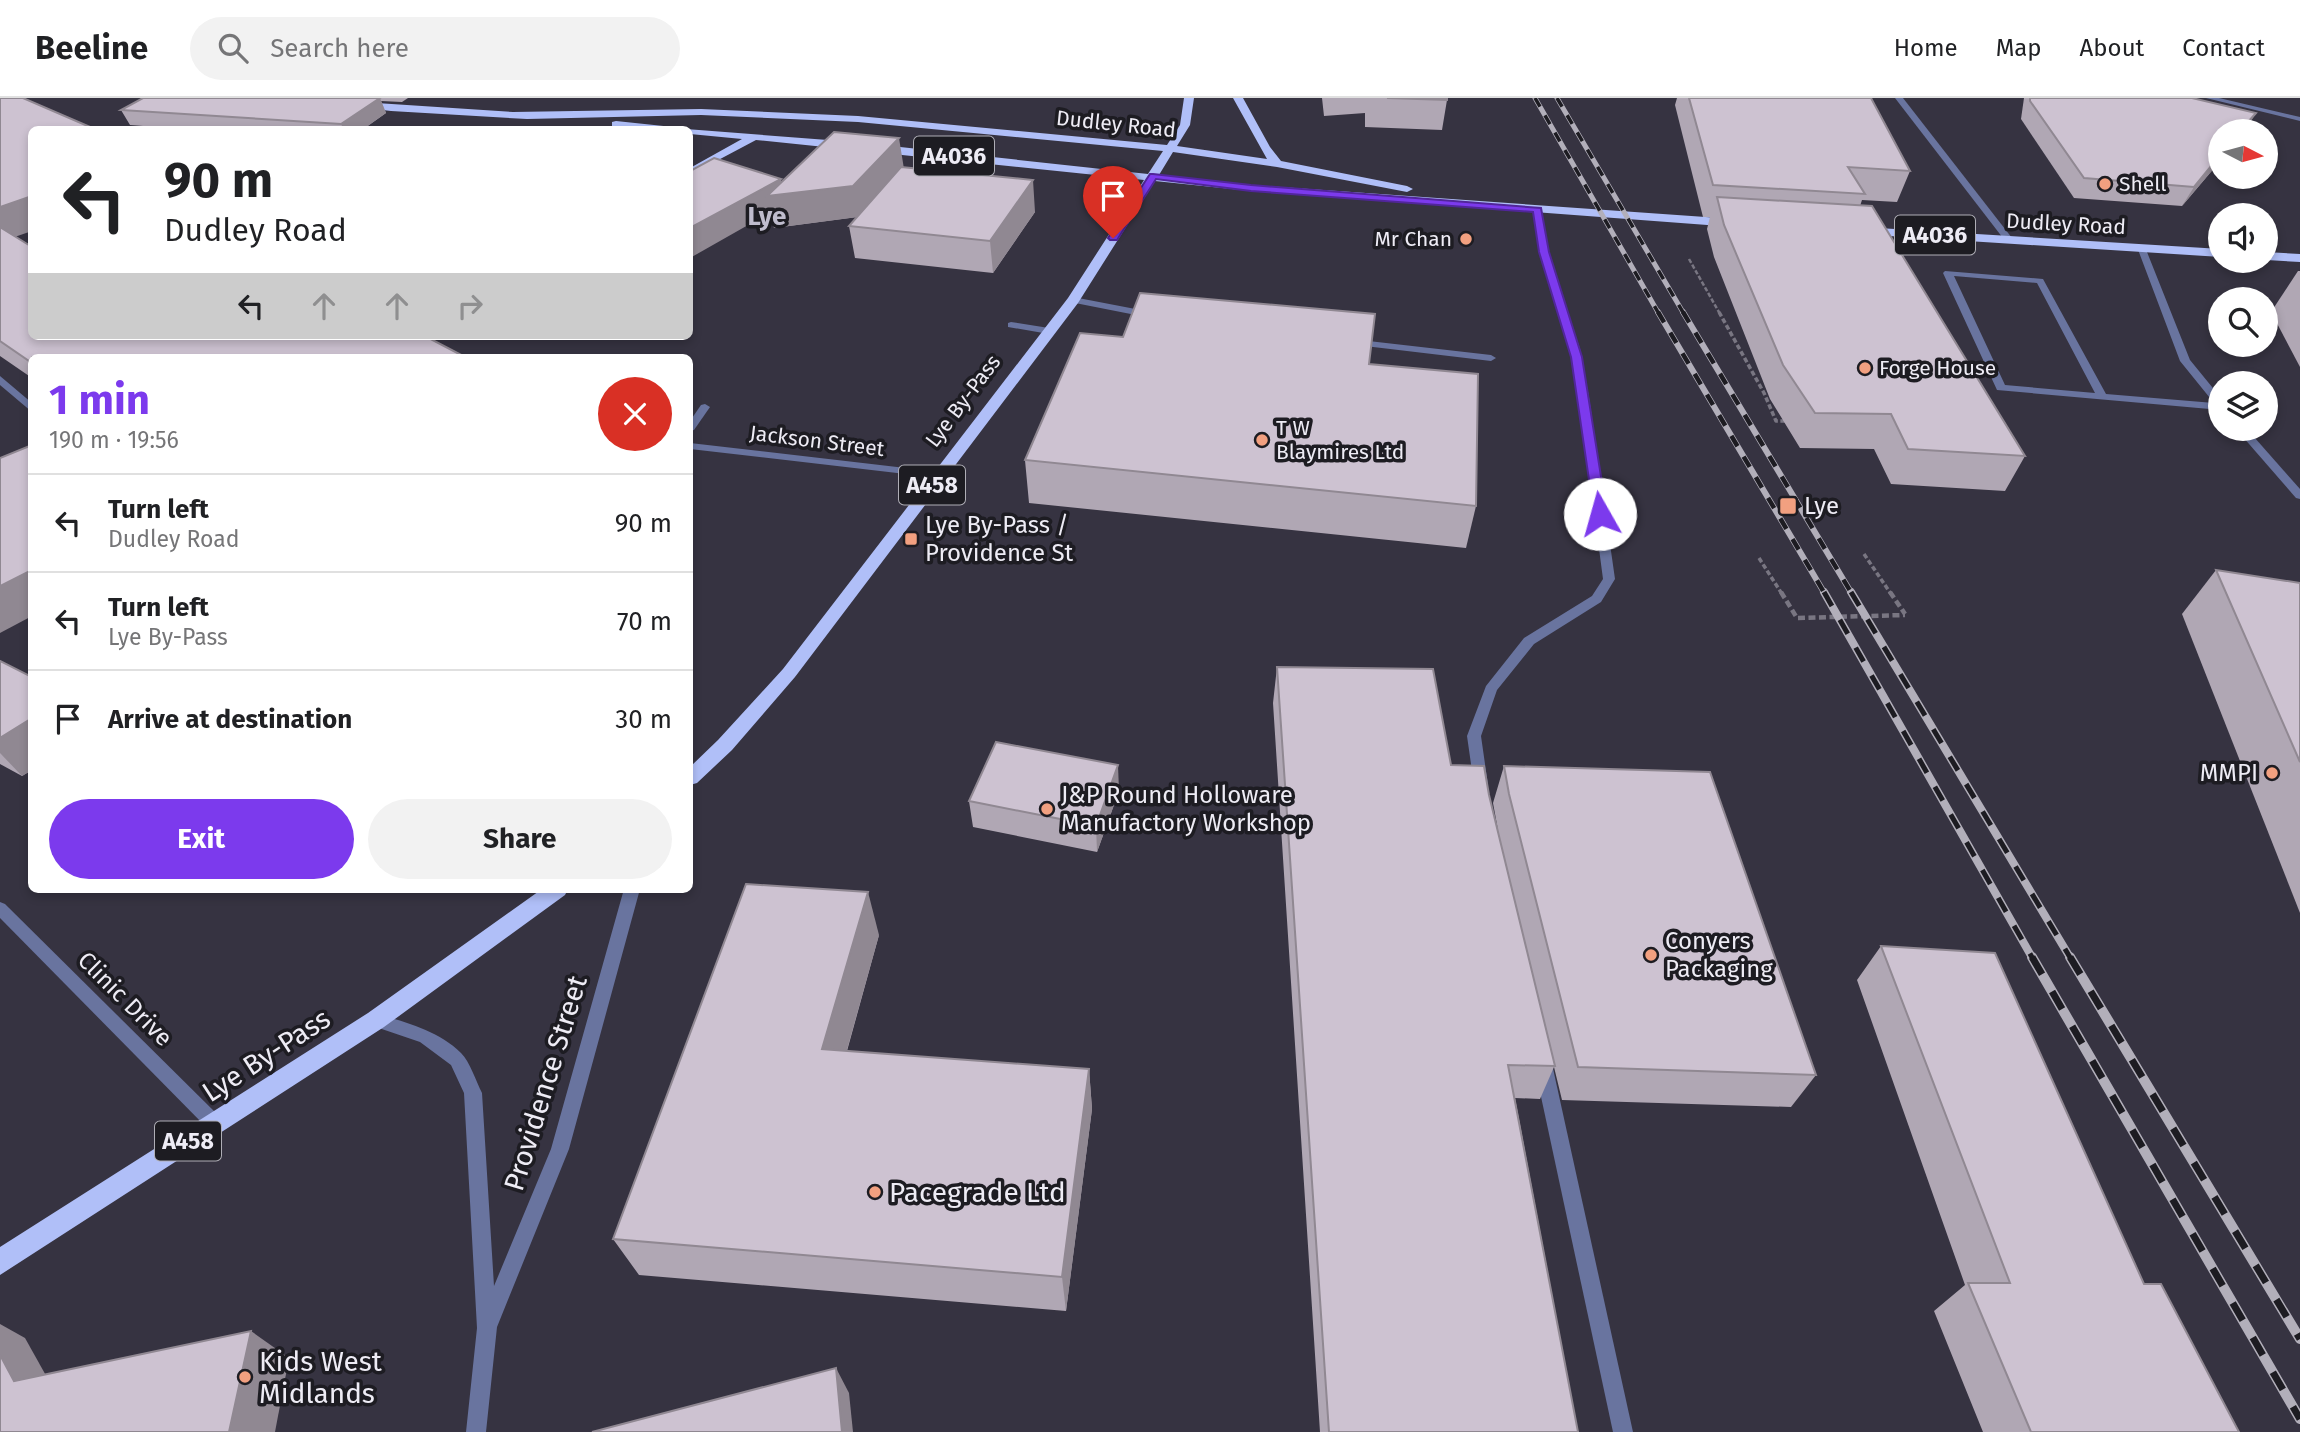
<!DOCTYPE html>
<html lang="en">
<head>
<meta charset="utf-8">
<style>
  :root { --surface:#fff; --page:#f2f2f2; --text:#202124; --muted:#757577; --line:#e0e0e0; --accent:#7c3aed }
  body { margin:0; font-family:"Fira Sans",sans-serif; background:var(--page); color:var(--text); height:100vh; display:flex; flex-direction:column; font-size:26px; white-space:nowrap }
  * { box-sizing:border-box; margin:0 }
  p { font-size:23px; color:var(--muted) }
  .icon { flex:none; width:38px; height:38px; fill:none; stroke:currentColor; stroke-width:2; stroke-linecap:round; stroke-linejoin:round }
  .map { position:relative; flex:1; overflow:hidden }
  .details { position:absolute; left:28px; top:256px; width:665px; height:539px; display:flex; flex-direction:column; background:var(--surface); border-radius:10px; box-shadow:0 4px 10px #0003 }
  .details>* { flex:none }
  .banner { position:absolute; left:28px; top:28px; width:665px; height:214px; border-radius:10px; box-shadow:0 4px 10px #0003; background:#fff; color:var(--text); overflow:hidden }
  .needle { width:46px; rotate:96deg }
  .controls { position:absolute; left:2208px; top:21px; display:grid; gap:14px }
  .controls a { display:grid; place-items:center; width:70px; height:70px; border-radius:50%; background:var(--surface); box-shadow:0 4px 10px #0003; font-size:35px }
  .pin { position:absolute; display:grid; place-items:center; width:60px; height:60px; color:#fff; margin:-72px -30px; border-radius:50% 50% 50% 0; rotate:-45deg; box-shadow:0 0 7px #0007 }
  .pin .icon { rotate:45deg }
  .me { position:absolute; width:77px; margin:-38px; rotate:353deg; stroke-linejoin:round; filter:drop-shadow(0 0 5px #0008) }
  .turn { display:flex; align-items:center; gap:24px; height:147px; padding:0 21px; font-size:32px }
  .turn .icon { width:91px; height:91px; stroke-width:2.5 }
  .turn b { display:block; font-size:49px; line-height:60px }
  .lanes { display:flex; align-items:center; height:66px; padding:0 21px; background:#0003; justify-content:center; gap:35px; direction:ltr }
  .lanes .off { opacity:.35 }
  .round { display:grid; place-items:center; flex:none; width:74px; height:74px; border-radius:37px; background:var(--page) }
  .head { display:flex; align-items:center; justify-content:space-between; height:119px; padding:0 21px }
  h1 { font-size:42px; font-weight:700; line-height:52px; color:var(--accent) }
  .action { display:flex; gap:14px; margin-top:auto; padding:14px 21px }
  .action a { flex:1; height:80px; border-radius:42px; background:var(--accent); color:#fff; font-size:28px; font-weight:700; line-height:80px; text-align:center }
  .action a+a { background:var(--page); color:var(--text) }
  ul { padding:0; list-style:none }
  li { display:flex; align-items:center; gap:21px; height:98px; padding:0 21px; border-top:2px solid var(--line) }
  li div { flex:1 }
  li b { display:block; font-size:26px }
  li em { font-style:normal }
  header { display:flex; align-items:center; gap:42px; box-sizing:border-box; height:98px; padding:0 35px; background:var(--surface); border-bottom:2px solid var(--line) }
  header strong { font-size:33px }
  nav { display:flex; gap:38px; margin-inline-start:auto; font-size:24px }
  .search { width:490px; height:63px; background:var(--page); display:flex; align-items:center; gap:18px; box-sizing:border-box; padding:0 24px; border-radius:38px; color:var(--muted); font-size:26px }
  .map>svg:first-child { display:block }
</style>
</head>
<body>
<header>
<strong>Beeline</strong>
<div class="search"><svg class="icon" aria-label="search" viewBox="0 0 24 24"><circle cx="10" cy="10" r="6"/><path d="M15 15l6 6"/></svg>Search here</div>
<nav><a>Home</a><a>Map</a><a>About</a><a>Contact</a></nav>
</header>
<div class="map">
<svg width="2300" height="1334" viewBox="0 0 2300 1334">
  <rect width="100%" height="100%" fill="#363341"/>
  <g fill="none" stroke-linecap="round" stroke-linejoin="round">
    <!-- path-far2 -->
    <polyline stroke="#797682" stroke-width="2.5" stroke-dasharray="4.5 2" stroke-linecap="butt" points="1689,161 1720,216"/>
    <!-- path-far1 -->
    <g stroke="#797682" stroke-width="3.5" stroke-dasharray="5 2.5" stroke-linecap="butt">
      <polyline points="1719,214 1764,295 1776,323 1787,323"/>
      <polyline points="1864,456 1891,496"/>
      <polyline points="1759,460 1782,496"/>
    </g>
    <!-- path -->
    <g stroke="#797682" stroke-width="4.5" stroke-dasharray="7 3.5" stroke-linecap="butt">
      <polyline points="1781,494 1797,520 1905,517"/>
      <polyline points="1890,494 1905,516"/>
    </g>
    <!-- service -->
    <g fill="#69749f" fill-rule="evenodd">
      <path d="M2138,147l7,2 45,113 31,38v12l-224,-20 -54,-117 2,-2 98,8 63,115 108,9 -34,-42 -43,-114zM1954,178l83,7 58,110 -90,-8z"/>
      <polygon points="1011,224 1049,230 1054,233 1049,236 1008,229 1008,225"/>
      <polygon points="0,278 32,305 32,314 0,287"/>
      <polygon points="705,306 710,309 694,332 690,333 690,323 701,307"/>
      <polygon points="2236,331 2247,331 2300,391 2300,401 2296,400"/>
    </g>
    <!-- minor -->
    <g fill="#69749f" fill-rule="evenodd">
      <polygon points="1895,0 1903,0 2012,140 2012,144 2006,144"/>
      <polygon points="2206,0 2219,0 2300,19 2300,23"/>
      <polygon points="1537,109 1541,112 1548,154 1580,251 1589,299 1615,481 1601,504 1534,546 1497,592 1481,638 1488,687 1486,691 1476,691 1474,687 1467,638 1486,588 1524,540 1592,498 1603,481 1579,299 1570,251 1540,154 1533,112"/>
      <polygon points="1073,199 1151,214 1156,217 1151,220 1070,204 1070,200"/>
      <polygon points="1351,241 1491,257 1496,260 1491,263 1348,246 1348,242"/>
      <polygon points="690,345 940,374 946,377 940,380 690,351"/>
      <path d="M624,791h16l-71,260 -72,178 -11,105h-20l11,-104 -13,-235 -13,-28 -31,-23 -50,-17 -2,-5 2,-5 6,-2c30,10 62,17 85,40 9,9 15,28 21,40l12,193 57,-137z"/>
      <polygon points="0,804 5,806 221,1020 224,1026 221,1032 215,1034 209,1032 0,820"/>
      <polygon points="1543,958 1549,961 1552,966 1633,1334 1613,1334 1534,966 1537,961"/>
    </g>
    <!-- trunk -->
    <g fill="#b0bff8" fill-rule="evenodd">
      <polygon points="300,0 513,14 701,11 858,18 1167,47 1180,27 1184,0 1194,0 1190,27 1177,48 1267,61 1233,0 1243,0 1270,49 1281,63 1407,88 1413,91 1407,94 1277,69 1173,54 1159,77 1251,87 1734,121 1740,125 1734,129 1251,93 1155,83 1078,205 795,579 732,652 697,685 690,687 690,669 718,642 783,571 1068,200 1144,82 756,42 690,77 690,70 742,41 690,36 690,32 686,31 854,44 1148,76 1163,53 858,24 701,17 527,21 391,13 305,3"/>
      <polygon points="616,23 673,29 678,32 612,28 612,24"/>
      <polygon points="1862,129 2221,151 2221,159 1858,136 1858,130"/>
      <polygon points="2266,154 2300,156 2300,164 2266,162"/>
      <polygon points="542,791 568,791 565,797 384,929 0,1177 0,1149 368,915"/>
    </g>
    <defs>
      <g id="rail-far3">
        <polyline points="1535,0 1659,216"/>
        <polyline points="1557,0 1684,216"/>
      </g>
      <g id="rail-far2">
        <polyline points="1658,214 1825,496"/>
        <polyline points="1683,214 1852,496"/>
      </g>
      <g id="rail-far1">
        <polyline points="1824,494 2033,861"/>
        <polyline points="1851,494 2071,861"/>
      </g>
      <g id="rail">
        <polyline points="2032,859 2300,1321"/>
        <polyline points="2070,859 2300,1241"/>
      </g>
    </defs>
    <!-- rail-far3 casing -->
    <use href="#rail-far3" stroke="#b2afba" stroke-width="5"/>
    <!-- rail-far2 casing -->
    <use href="#rail-far2" stroke="#b2afba" stroke-width="6"/>
    <!-- rail-far1 casing -->
    <use href="#rail-far1" stroke="#b2afba" stroke-width="8"/>
    <!-- rail casing -->
    <use href="#rail" stroke="#b2afba" stroke-width="10"/>
    <!-- rail-far3 -->
    <use href="#rail-far3" stroke="#1d1c22" stroke-width="3.5" stroke-dasharray="10" stroke-linecap="butt"/>
    <!-- rail-far2 -->
    <use href="#rail-far2" stroke="#1d1c22" stroke-width="4.5" stroke-dasharray="12" stroke-linecap="butt"/>
    <!-- rail-far1 -->
    <use href="#rail-far1" stroke="#1d1c22" stroke-width="5" stroke-dasharray="16" stroke-linecap="butt"/>
    <!-- rail -->
    <use href="#rail" stroke="#1d1c22" stroke-width="7" stroke-dasharray="20" stroke-linecap="butt"/>
  </g>
  <!-- wall -->
  <g fill="#b0a7b4">
    <polygon points="0,0 16,139 32,259 32,280 0,258"/>
    <polygon points="143,0 408,0 402,4 381,3 386,15 362,32 195,32 130,27 121,12"/>
    <polygon points="1322,0 1447,0 1447,2 1442,32 1365,29 1365,15 1324,18"/>
    <polygon points="1677,0 1871,0 1910,73 1897,104 1862,102 1860,108 2025,358 2005,393 1891,386 1874,351 1800,350 1770,301 1714,159 1707,131 1710,119 1703,119 1675,7"/>
    <polygon points="2024,0 2192,0 2221,62 2182,108 2074,100 2021,21"/>
    <polygon points="903,70 1035,114 993,175 855,160 849,128 857,119 774,130 771,114 781,85"/>
    <polygon points="2298,173 2300,173 2300,269 2271,214"/>
    <polygon points="1369,266 1476,408 1466,450 1029,405 1025,362"/>
    <polygon points="2216,472 2300,485 2300,815 2182,516"/>
    <polygon points="0,563 32,579 32,672 22,678 0,666"/>
    <polygon points="1277,569 1451,667 1489,697 1498,732 1493,705 1504,668 1816,977 1791,1009 1562,1002 1554,969 1540,1001 1515,1000 1578,1334 1320,1334 1273,605"/>
    <polygon points="1119,693 1097,754 973,729 969,703"/>
    <polygon points="879,837 847,953 1089,971 1092,1011 1066,1213 639,1177 613,1141"/>
    <polygon points="1881,848 2144,1186 2239,1334 1983,1334 1934,1213 1965,1187 1857,882"/>
  </g>
  <!-- shaded-wall -->
  <g fill="#908892">
    <polygon points="380,0 386,15 362,32 344,32 341,26"/>
    <polygon points="2256,15 2245,33 2240,33"/>
    <polygon points="899,40 904,71 858,119 774,130 771,114 690,160 690,130 781,81 784,96"/>
    <polygon points="2221,56 2221,62 2182,108 2194,89"/>
    <polygon points="1033,82 1035,114 993,175 990,143"/>
    <polygon points="32,98 32,133 0,144 0,109"/>
    <polygon points="32,472 32,518 0,535 0,488"/>
    <polygon points="32,620 32,672 22,678 0,655 0,640"/>
    <polygon points="1118,667 1119,693 1097,754 1096,728"/>
    <polygon points="868,794 879,837 836,991 822,951"/>
    <polygon points="1089,971 1092,1011 1066,1213 1062,1179"/>
    <polygon points="0,1226 25,1240 63,1308 14,1283 0,1257"/>
    <polygon points="251,1233 289,1260 275,1334 229,1334"/>
    <polygon points="836,1270 849,1295 853,1334 842,1334"/>
  </g>
  <!-- building -->
  <g fill="#cdc2d1" stroke="#908892" stroke-width="2">
    <polygon points="0,0 23,0 97,32 32,32 32,98 0,109"/>
    <polygon points="143,0 380,0 341,26 121,12"/>
    <polygon points="1387,0 1447,0 1447,2"/>
    <polygon points="1689,0 1871,0 1910,73 1848,69 1865,96 1713,87"/>
    <polygon points="2030,0 2192,0 2256,15 2240,33 2221,33 2221,56 2194,89 2084,80 2030,3"/>
    <polygon points="834,34 899,40 853,88 767,98"/>
    <polygon points="714,60 781,81 690,130 690,73"/>
    <polygon points="901,69 1033,82 990,143 849,128"/>
    <polygon points="1717,99 1872,108 2025,358 1908,351 1891,316 1815,315 1783,267 1724,127"/>
    <polygon points="0,129 32,149 32,238 425,238 465,259 32,259 32,265 0,243"/>
    <polygon points="1140,195 1375,216 1369,266 1478,276 1476,408 1025,362 1080,235 1123,239"/>
    <polygon points="32,347 32,472 0,488 0,360"/>
    <polygon points="2216,472 2300,485 2300,664"/>
    <polygon points="0,563 32,579 32,620 0,640"/>
    <polygon points="1277,569 1433,571 1451,667 1484,668 1489,697 1555,968 1508,967 1578,1334 1329,1334"/>
    <polygon points="996,644 1118,667 1096,728 969,703"/>
    <polygon points="1504,668 1710,674 1816,977 1578,969 1509,696"/>
    <polygon points="746,786 868,794 822,951 1089,971 1062,1179 613,1141"/>
    <polygon points="1881,848 1995,855 2144,1186 2161,1186 2239,1334 2031,1334 1968,1185 2010,1185"/>
    <polygon points="251,1233 229,1334 0,1334 0,1257 14,1283"/>
    <polygon points="836,1270 842,1334 592,1334"/>
  </g>
  <!-- route -->
  <polygon fill="#7c3aed" stroke="#51269a" stroke-width="2" points="1153,76 1251,87 1541,110 1549,154 1582,259 1607,416 1605,418 1595,418 1594,416 1571,259 1539,154 1533,114 1251,93 1156,81 1117,142 1110,142 1108,140 1150,76"/>
  <!-- markers -->
  <g fill="#f2a080" stroke="#1d1c22" stroke-width="2.5">
    <circle cx="2105" cy="86" r="7"/>
    <circle cx="1466" cy="141" r="7"/>
    <circle cx="1865" cy="270" r="7"/>
    <circle cx="1262" cy="342" r="7"/>
    <rect x="1779" y="399" width="18" height="18" rx="3.5"/>
    <rect x="904" y="434" width="14" height="14" rx="3.5"/>
    <circle cx="2272" cy="675" r="7"/>
    <circle cx="1047" cy="711" r="7"/>
    <circle cx="1651" cy="857" r="7"/>
    <circle cx="875" cy="1094" r="7"/>
    <circle cx="245" cy="1279" r="7"/>
  </g>
  <g text-anchor="middle" stroke-width="7" stroke-linejoin="round" paint-order="stroke">
    <!-- far-street labels -->
    <g font-size="21" fill="#eeecf5" stroke="#1d1c22">
      <text transform="translate(1116 26) rotate(6)" y="7">Dudley Road</text>
      <text transform="translate(2066 126) rotate(3)" y="7">Dudley Road</text>
      <text transform="translate(963 303) rotate(-53)" y="7">Lye By-Pass</text>
      <text transform="translate(817 343) rotate(7)" y="7">Jackson Street</text>
    </g>
    <!-- far-poi labels -->
    <g font-size="21" fill="#eeecf5" stroke="#1d1c22" text-anchor="start">
      <text x="2119" y="93">Shell</text>
      <text x="1452" y="148" text-anchor="end">Mr Chan</text>
      <text x="1879" y="277">Forge House</text>
      <text x="1276" y="337">T W<tspan x="1276" dy="24">Blaymires Ltd</tspan></text>
    </g>
    <!-- shield labels -->
    <g fill="#1d1c22" stroke="#afaeb6" stroke-width="2">
      <rect x="914" y="38.5" width="80" height="39" rx="5"/>
      <rect x="1895" y="117.5" width="80" height="39" rx="5"/>
      <rect x="899" y="367.5" width="66" height="39" rx="5"/>
      <rect x="155" y="1023.5" width="66" height="39" rx="5"/>
    </g>
    <g font-size="23" font-weight="bold" fill="#eeecf5">
      <text x="954" y="66">A4036</text>
      <text x="1935" y="145">A4036</text>
      <text x="932" y="395">A458</text>
      <text x="188" y="1051">A458</text>
    </g>
    <!-- poi labels -->
    <g font-size="24" fill="#eeecf5" stroke="#1d1c22" text-anchor="start">
      <text x="1804" y="416">Lye</text>
      <text x="925" y="435">Lye By-Pass /<tspan x="925" dy="28">Providence St</tspan></text>
      <text x="2258" y="683" text-anchor="end">MMPI</text>
      <text x="1061" y="705">J&amp;P Round Holloware<tspan x="1061" dy="28">Manufactory Workshop</tspan></text>
      <text x="1665" y="851">Conyers<tspan x="1665" dy="28">Packaging</tspan></text>
    </g>
    <!-- street labels -->
    <g font-size="24" fill="#eeecf5" stroke="#1d1c22">
      <text transform="translate(125 901) rotate(45)" y="8">Clinic Drive</text>
    </g>
    <!-- far-district labels -->
    <g font-size="26" font-weight="bold" fill="#bfbccd" stroke="#1d1c22">
      <text x="767" y="127">Lye</text>
    </g>
    <!-- near-street labels -->
    <g font-size="28" fill="#eeecf5" stroke="#1d1c22">
      <text transform="translate(266 957) rotate(-33)" y="10">Lye By-Pass</text>
      <text transform="translate(545 985) rotate(-73)" y="10">Providence Street</text>
    </g>
    <!-- near-poi labels -->
    <g font-size="28" fill="#eeecf5" stroke="#1d1c22" text-anchor="start">
      <text x="889" y="1104">Pacegrade Ltd</text>
      <text x="259" y="1273">Kids West<tspan x="259" dy="32">Midlands</tspan></text>
    </g>
  </g>
</svg>
<div class="controls">
<a><svg class="needle" viewBox="-14 -14 28 28"><path d="M0-13l5 13h-10z" fill="#e53935"/><path d="M0 13l5-13h-10z" fill="#757577"/></svg></a>
<a><svg class="icon" aria-label="sound" viewBox="0 0 24 24"><path d="M4 9h4l5-4v14l-5-4H4zM17 9q2 3 0 6"/></svg></a>
<a><svg class="icon" aria-label="search" viewBox="0 0 24 24"><circle cx="10" cy="10" r="6"/><path d="M15 15l6 6"/></svg></a>
<a><svg class="icon" aria-label="layers" viewBox="0 0 24 24"><path d="M12 4l9 5-9 5-9-5zM3 14l9 5 9-5"/></svg></a>
</div>
<div class="pin" style="left:1113px;top:140px;background:#d93025"><svg class="icon" aria-label="arrive" viewBox="0 0 24 24"><path d="M6 21V4h12l-3 4 3 4H6"/></svg></div>
<svg class="me" style="left:1600px;top:416px" viewBox="-20 -20 40 40"><circle r="19" fill="#fff"/><path d="M0-13L10 11 0 6-10 11z" fill="#7c3aed"/></svg>
<div class="banner">
<div class="turn"><svg class="icon" aria-label="left" viewBox="0 0 24 24"><path d="M17 20v-9H6M10 6l-5 5 5 5"/></svg><div><b>90 m</b>Dudley Road</div></div>
<div class="lanes"><svg class="icon" aria-label="left" viewBox="0 0 24 24"><path d="M17 20v-9H6M10 6l-5 5 5 5"/></svg><svg class="icon off" aria-label="ahead" viewBox="0 0 24 24"><path d="M12 20V5M6 11l6-6 6 6"/></svg><svg class="icon off" aria-label="ahead" viewBox="0 0 24 24"><path d="M12 20V5M6 11l6-6 6 6"/></svg><svg class="icon off" aria-label="right" viewBox="0 0 24 24"><path d="M7 20v-9h11M14 6l5 5-5 5"/></svg></div>
</div>
<section class="details">
<div class="head"><div><h1>1 min</h1><p>190 m · 19:56</p></div><a class="round" style="background:#d93025;color:#fff"><svg class="icon" aria-label="close" viewBox="0 0 24 24"><path d="M6 6l12 12M18 6L6 18"/></svg></a></div>
<ul>
<li><svg class="icon" aria-label="left" viewBox="0 0 24 24"><path d="M17 20v-9H6M10 6l-5 5 5 5"/></svg><div><b>Turn left</b><p>Dudley Road</p></div><em>90 m</em></li>
<li><svg class="icon" aria-label="left" viewBox="0 0 24 24"><path d="M17 20v-9H6M10 6l-5 5 5 5"/></svg><div><b>Turn left</b><p>Lye By-Pass</p></div><em>70 m</em></li>
<li><svg class="icon" aria-label="arrive" viewBox="0 0 24 24"><path d="M6 21V4h12l-3 4 3 4H6"/></svg><div><b>Arrive at destination</b></div><em>30 m</em></li>
</ul>
<div class="action"><a>Exit</a><a>Share</a></div>
</section>
</div>
</body>
</html>
